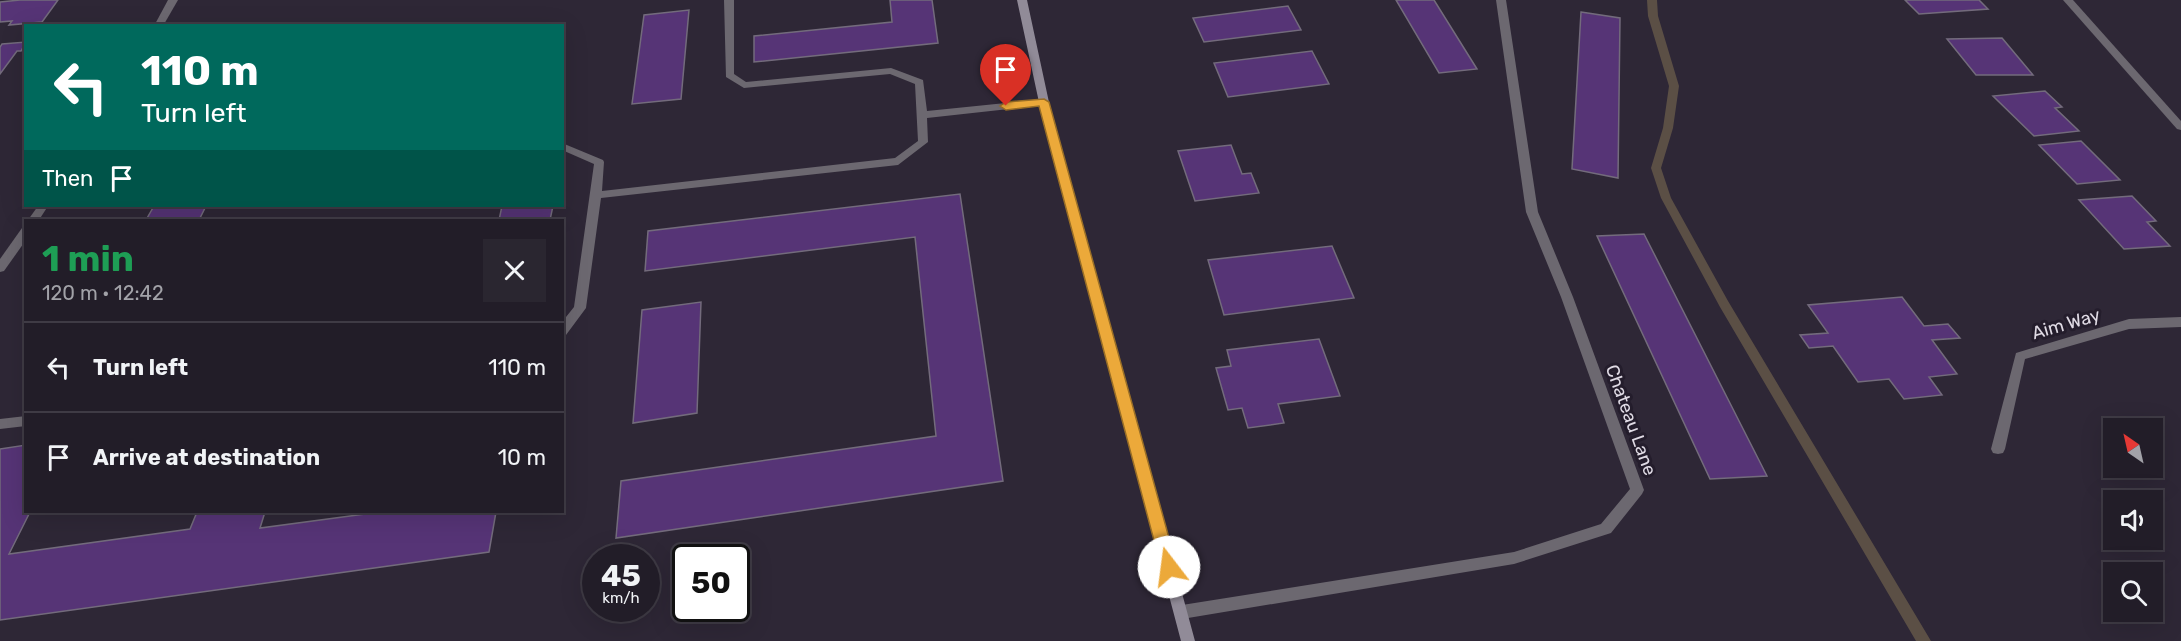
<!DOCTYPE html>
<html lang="en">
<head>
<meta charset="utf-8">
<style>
  :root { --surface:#221d28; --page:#2a2630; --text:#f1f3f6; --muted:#a2a2a8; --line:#3f3b45 }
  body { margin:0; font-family:Rubik,sans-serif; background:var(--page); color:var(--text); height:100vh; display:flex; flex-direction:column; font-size:22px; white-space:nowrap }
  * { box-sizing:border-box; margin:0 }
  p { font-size:20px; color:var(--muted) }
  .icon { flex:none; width:33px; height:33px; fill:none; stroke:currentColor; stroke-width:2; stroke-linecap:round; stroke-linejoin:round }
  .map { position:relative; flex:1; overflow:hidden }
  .side { position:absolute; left:24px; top:219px; width:540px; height:294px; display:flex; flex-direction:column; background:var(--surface); border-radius:0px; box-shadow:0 6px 24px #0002,0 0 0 2px var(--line) }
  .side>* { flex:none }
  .top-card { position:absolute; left:24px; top:24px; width:540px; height:183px; border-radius:0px; box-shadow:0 6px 24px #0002,0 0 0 2px var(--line); background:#00695c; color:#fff; overflow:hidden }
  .needle { width:39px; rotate:326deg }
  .buttons { position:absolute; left:2103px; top:418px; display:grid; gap:12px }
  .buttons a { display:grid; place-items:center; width:60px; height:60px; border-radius:0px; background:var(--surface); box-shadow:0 6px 24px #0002,0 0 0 2px var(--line); font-size:30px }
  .speed { position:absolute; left:582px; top:544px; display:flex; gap:12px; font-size:30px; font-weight:700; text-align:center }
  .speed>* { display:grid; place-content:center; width:78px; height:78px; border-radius:50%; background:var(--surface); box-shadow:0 6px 24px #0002,0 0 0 2px var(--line); line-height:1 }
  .speed small { font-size:15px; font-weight:400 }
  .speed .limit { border:3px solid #111; border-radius:9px; background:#fff; color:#111 }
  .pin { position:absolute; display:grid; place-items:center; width:51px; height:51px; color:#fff; margin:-62px -26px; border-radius:50% 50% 50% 0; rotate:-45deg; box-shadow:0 0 6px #0007 }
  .pin .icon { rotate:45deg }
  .me { position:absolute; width:66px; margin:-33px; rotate:345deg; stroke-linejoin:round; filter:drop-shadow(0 0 4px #0008) }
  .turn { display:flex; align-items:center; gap:21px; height:126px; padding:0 18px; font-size:27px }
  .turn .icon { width:78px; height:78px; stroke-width:2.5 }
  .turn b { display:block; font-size:42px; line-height:51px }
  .then { display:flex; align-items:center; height:57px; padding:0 18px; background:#0003; gap:12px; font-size:22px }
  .round { display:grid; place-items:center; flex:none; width:63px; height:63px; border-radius:0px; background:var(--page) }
  .headline { display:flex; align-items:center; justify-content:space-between; height:102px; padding:0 18px }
  h1 { font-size:36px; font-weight:700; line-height:45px; color:#1e9e55 }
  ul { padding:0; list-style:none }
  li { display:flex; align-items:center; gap:18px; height:90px; padding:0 18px; border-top:2px solid var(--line) }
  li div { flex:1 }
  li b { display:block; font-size:22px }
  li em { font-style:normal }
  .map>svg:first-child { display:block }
</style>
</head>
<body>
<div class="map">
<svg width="2181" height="641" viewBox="0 0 2181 641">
  <rect width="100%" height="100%" fill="#2e2736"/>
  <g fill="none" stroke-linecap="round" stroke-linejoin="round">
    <!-- stream -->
    <polygon fill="#5b4f45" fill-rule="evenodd" points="1647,0 1657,0 1658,16 1679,86 1673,128 1661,168 1671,198 1728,301 1931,641 1916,641 1720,307 1661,198 1651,168 1663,128 1669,86 1648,16"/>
  </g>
  <!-- building -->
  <g fill="#563476" stroke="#736b7c" stroke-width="1.5">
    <polygon points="20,0 58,0 42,22 9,25 12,21 0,22 0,2"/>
    <polygon points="890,0 932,0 938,43 754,62 754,36 892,22"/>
    <polygon points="1396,0 1434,0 1477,69 1439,73"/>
    <polygon points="1905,0 1979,0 1988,9 1919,14"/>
    <polygon points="1288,6 1301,30 1204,42 1193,18"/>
    <polygon points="689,10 681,99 632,104 644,15"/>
    <polygon points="1581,12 1620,18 1618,178 1572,169"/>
    <polygon points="2002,38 2033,75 1976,75 1947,39"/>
    <polygon points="26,42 21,51 17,51 0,74 0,47 2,44"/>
    <polygon points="1312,51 1329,84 1228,97 1214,63"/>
    <polygon points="2045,91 2062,107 2055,108 2079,131 2034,136 1993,96"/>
    <polygon points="2081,141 2120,180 2077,184 2039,145"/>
    <polygon points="1231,145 1242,174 1251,173 1259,193 1195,201 1178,151"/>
    <polygon points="960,194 1003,481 616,538 621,481 936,436 915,237 645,271 648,231"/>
    <polygon points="2132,196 2156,221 2147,222 2170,246 2124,249 2079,200"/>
    <polygon points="154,206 206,206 199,220 146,220"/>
    <polygon points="502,206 553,206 550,220 499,220"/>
    <polygon points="1644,234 1767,476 1710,479 1597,236"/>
    <polygon points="1332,246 1354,298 1224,315 1208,260"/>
    <polygon points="1902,297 1924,326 1948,324 1960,338 1932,340 1957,374 1929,377 1942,395 1904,399 1889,379 1858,382 1833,346 1809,348 1800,335 1828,333 1808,305"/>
    <polygon points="701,302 697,413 633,423 642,310"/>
    <polygon points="1319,339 1340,396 1278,404 1284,423 1248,428 1242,408 1228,410 1216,368 1231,366 1227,350"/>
    <polygon points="26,445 26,512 30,512 9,554 190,529 197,512 265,512 260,528 380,512 496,512 489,552 0,620 0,449"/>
  </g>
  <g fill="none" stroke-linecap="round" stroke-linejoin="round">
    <!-- lane -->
    <g fill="#6c6870" fill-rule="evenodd">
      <polygon points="724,0 734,0 734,74 746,82 891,68 923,80 927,111 1044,99 1049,102 1044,105 927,118 928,142 898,165 601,198 586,308 566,335 562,336 562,322 574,307 594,164 562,150 562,143 603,160 604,162 602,191 895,158 918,141 915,84 890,74 744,88 726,77"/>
      <polygon points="26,416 26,426 0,429 0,419"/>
    </g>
    <!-- street -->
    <g fill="#6c6870" fill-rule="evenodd">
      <polygon points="168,0 178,0 163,26 154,26"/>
      <polygon points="1496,0 1506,0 1538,212 1573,297 1644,490 1642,494 1611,533 1514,564 1182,619 1177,617 1175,612 1177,607 1182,605 1514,552 1601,524 1630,489 1561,297 1526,212"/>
      <polygon points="2063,0 2073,0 2181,121 2181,130 2177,129"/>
      <polygon points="38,206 48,206 39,220 28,220"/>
      <polygon points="26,227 26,240 4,271 0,272 0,259 22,228"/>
      <polygon points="2181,317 2181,327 2129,329 2025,359 2005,449 2003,453 1998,454 1993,453 1991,449 2016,353 2129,319"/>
    </g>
    <!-- secondary -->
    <polygon fill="#918b98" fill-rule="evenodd" points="1017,0 1027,0 1050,107 1195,641 1181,641 1040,107"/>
  </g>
  <!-- route -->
  <polygon fill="#eca93a" stroke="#996e26" stroke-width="1.5" points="1044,99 1049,102 1177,567 1175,572 1169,574 1163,572 1161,567 1039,106 1006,110 1000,106 1006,102"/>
  <g text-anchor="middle" stroke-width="6" stroke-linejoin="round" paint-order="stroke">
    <!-- street labels -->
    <g font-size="18" fill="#e0dbe5" stroke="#241d2c">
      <text transform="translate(2066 324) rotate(-16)" y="6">Aim Way</text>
      <text transform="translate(1631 420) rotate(70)" y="6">Chateau Lane</text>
    </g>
  </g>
</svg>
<div class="buttons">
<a><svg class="needle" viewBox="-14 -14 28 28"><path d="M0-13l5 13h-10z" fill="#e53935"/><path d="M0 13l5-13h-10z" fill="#a2a2a8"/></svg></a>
<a><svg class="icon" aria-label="sound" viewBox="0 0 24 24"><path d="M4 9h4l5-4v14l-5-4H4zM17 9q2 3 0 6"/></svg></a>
<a><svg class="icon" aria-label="search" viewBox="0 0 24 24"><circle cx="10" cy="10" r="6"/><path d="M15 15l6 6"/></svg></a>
</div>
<div class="speed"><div>45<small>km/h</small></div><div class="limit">50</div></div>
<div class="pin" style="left:1006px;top:106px;background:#d93025"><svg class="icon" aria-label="arrive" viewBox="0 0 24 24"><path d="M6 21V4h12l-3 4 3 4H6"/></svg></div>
<svg class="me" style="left:1169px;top:567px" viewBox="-20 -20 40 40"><circle r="19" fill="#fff"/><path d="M0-13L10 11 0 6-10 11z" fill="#eca93a"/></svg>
<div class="top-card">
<div class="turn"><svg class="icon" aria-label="left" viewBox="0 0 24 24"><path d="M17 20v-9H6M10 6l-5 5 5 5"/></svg><div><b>110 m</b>Turn left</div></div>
<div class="then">Then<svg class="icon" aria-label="arrive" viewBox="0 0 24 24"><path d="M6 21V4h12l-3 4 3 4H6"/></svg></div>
</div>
<section class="side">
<div class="headline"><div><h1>1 min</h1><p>120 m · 12:42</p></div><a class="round"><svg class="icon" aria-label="close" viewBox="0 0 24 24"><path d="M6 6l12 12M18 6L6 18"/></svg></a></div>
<ul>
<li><svg class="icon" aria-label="left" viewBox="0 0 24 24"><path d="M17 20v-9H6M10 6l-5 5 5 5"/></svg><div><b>Turn left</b></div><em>110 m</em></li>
<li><svg class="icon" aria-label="arrive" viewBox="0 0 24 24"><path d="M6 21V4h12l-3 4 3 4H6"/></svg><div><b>Arrive at destination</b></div><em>10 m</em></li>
</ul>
</section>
</div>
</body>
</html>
